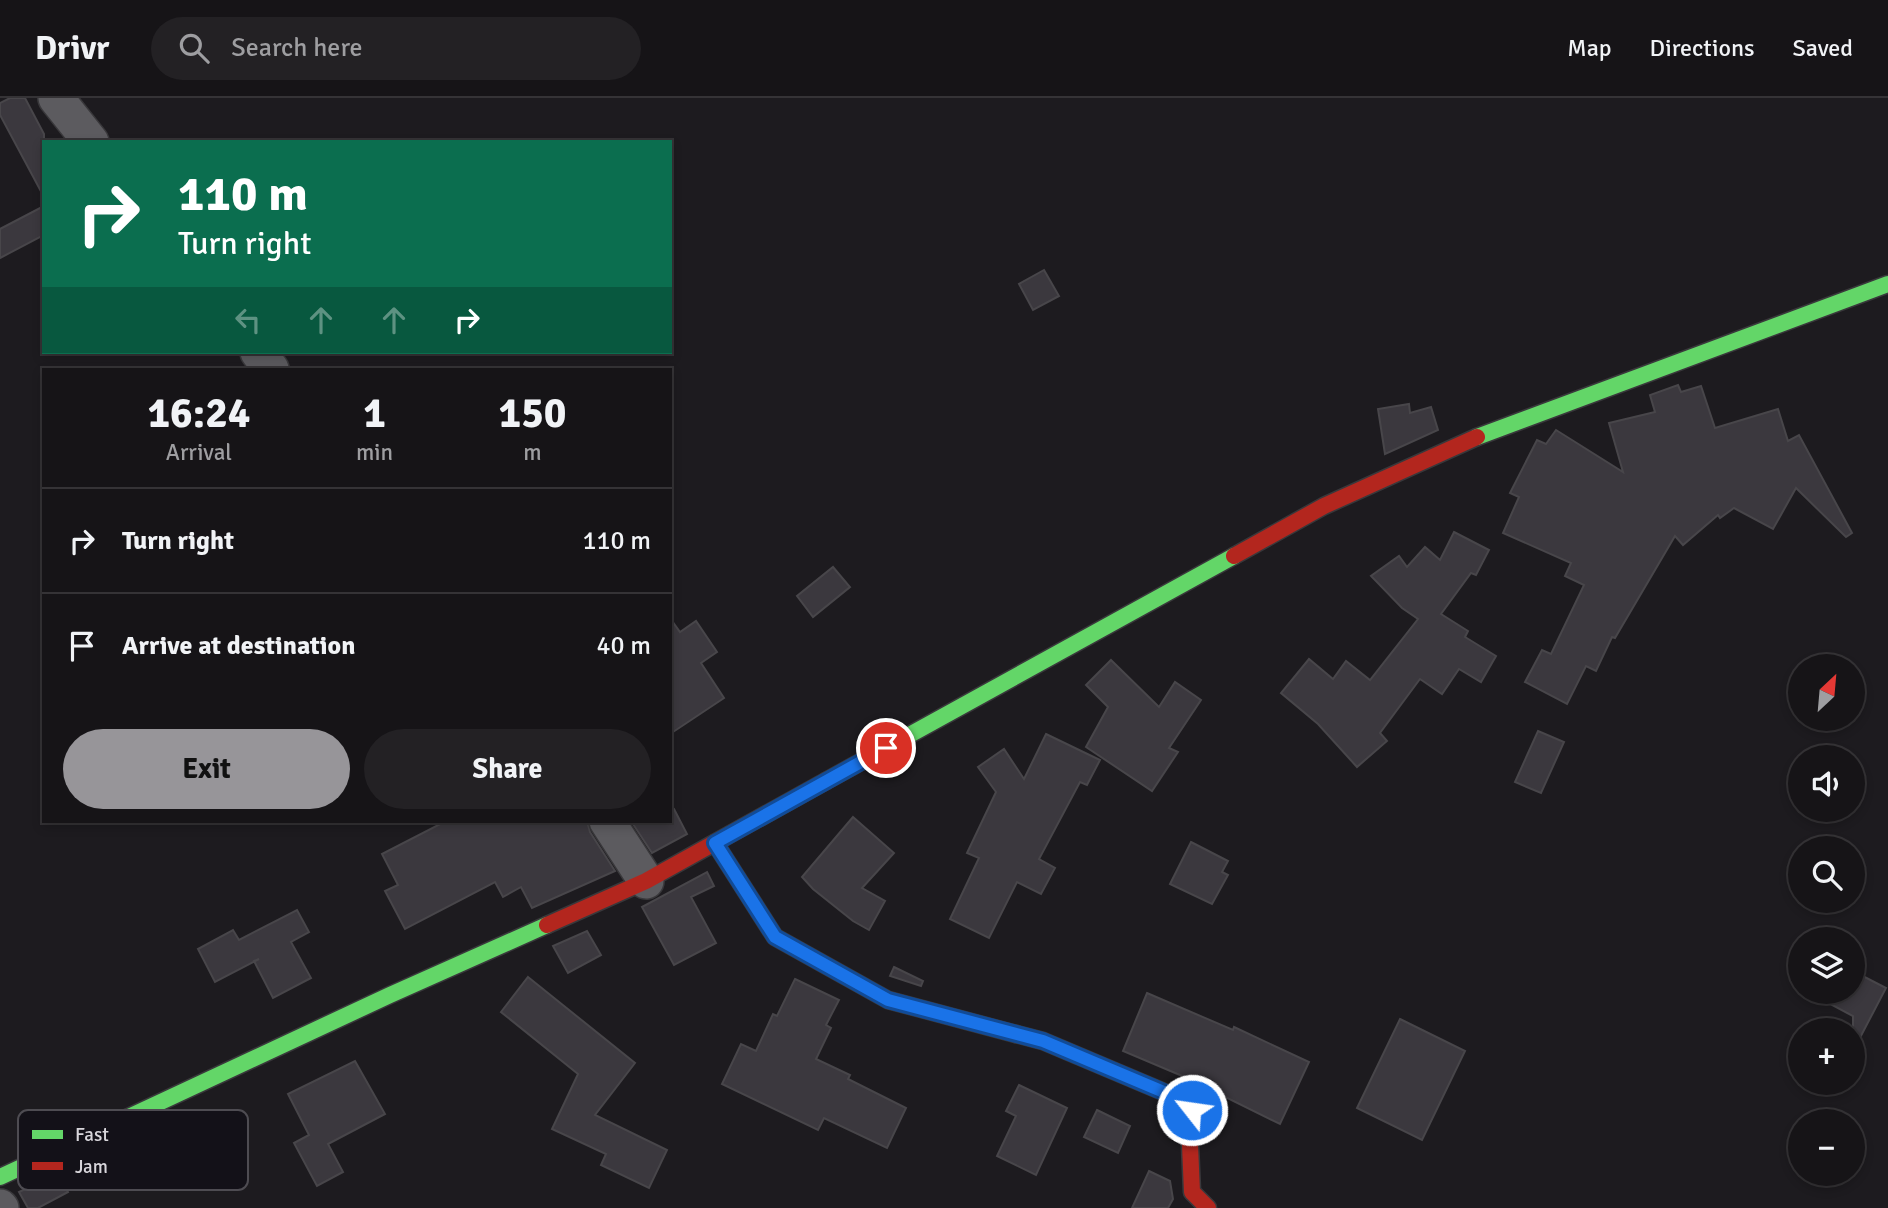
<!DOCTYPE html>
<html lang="en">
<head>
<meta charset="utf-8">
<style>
  :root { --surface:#161417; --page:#232124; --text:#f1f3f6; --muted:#9e9ea1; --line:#353336; --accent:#979599 }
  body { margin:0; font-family:Signika,sans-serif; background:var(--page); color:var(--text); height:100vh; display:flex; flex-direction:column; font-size:26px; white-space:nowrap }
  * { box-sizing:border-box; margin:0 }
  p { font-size:23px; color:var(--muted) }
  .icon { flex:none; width:38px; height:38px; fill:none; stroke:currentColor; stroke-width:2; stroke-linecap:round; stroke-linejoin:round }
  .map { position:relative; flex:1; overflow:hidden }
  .side { position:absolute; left:42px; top:270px; width:630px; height:455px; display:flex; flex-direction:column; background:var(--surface); border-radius:0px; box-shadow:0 4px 10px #0003,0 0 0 2px var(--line) }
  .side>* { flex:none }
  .guide { position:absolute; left:42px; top:42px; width:630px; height:214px; border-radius:0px; box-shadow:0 4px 10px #0003,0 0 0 2px var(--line); background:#0b6e4f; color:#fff; overflow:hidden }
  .needle { width:46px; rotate:26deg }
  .buttons { position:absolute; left:1788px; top:556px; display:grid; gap:14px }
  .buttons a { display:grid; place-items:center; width:77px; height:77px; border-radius:50%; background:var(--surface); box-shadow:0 4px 10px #0003,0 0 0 2px var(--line); font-size:35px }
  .pin { position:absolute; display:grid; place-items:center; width:60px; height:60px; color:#fff; margin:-30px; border:4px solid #fff; border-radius:50%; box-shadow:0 2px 7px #0007 }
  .me { position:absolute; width:77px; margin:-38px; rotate:300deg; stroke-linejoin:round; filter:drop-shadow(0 0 5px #0008) }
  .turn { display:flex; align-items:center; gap:24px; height:147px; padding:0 21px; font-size:32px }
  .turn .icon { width:91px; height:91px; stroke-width:2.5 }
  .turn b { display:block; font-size:49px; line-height:60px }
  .lanes { display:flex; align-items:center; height:66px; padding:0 21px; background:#0003; justify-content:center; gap:35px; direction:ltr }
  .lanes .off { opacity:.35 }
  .eta { display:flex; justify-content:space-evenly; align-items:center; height:119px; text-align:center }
  .eta b { font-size:42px; font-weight:700; line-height:49px }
  .cta { display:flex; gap:14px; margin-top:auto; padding:14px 21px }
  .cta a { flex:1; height:80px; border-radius:42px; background:var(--accent); color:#111; font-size:28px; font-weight:700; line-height:80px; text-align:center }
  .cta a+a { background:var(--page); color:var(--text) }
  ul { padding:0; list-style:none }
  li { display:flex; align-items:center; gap:21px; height:105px; padding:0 21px; border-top:2px solid var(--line) }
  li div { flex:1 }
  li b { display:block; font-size:26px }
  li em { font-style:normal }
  header { display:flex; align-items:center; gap:42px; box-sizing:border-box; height:98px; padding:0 35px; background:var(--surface); border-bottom:2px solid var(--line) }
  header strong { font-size:33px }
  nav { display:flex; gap:38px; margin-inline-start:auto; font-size:24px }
  .search { width:490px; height:63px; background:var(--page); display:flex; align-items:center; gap:18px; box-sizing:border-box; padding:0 24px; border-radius:38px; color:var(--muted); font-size:26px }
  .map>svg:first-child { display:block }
</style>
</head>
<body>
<header>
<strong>Drivr</strong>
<div class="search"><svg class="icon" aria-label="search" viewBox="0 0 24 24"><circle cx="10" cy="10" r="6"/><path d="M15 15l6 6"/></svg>Search here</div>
<nav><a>Map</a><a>Directions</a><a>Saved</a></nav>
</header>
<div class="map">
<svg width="1888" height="1110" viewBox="0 0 1888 1110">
  <rect width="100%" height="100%" fill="#1d1b1f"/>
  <!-- building -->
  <g fill="#3b383e" stroke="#48464a" stroke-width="2">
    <polygon points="10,0 25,0 44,36 44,99 0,17 0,5"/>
    <polygon points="44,108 44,137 0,160 0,131"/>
    <polygon points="1044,172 1059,198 1033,212 1019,186"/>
    <polygon points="1678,287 1681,294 1701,288 1715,330 1778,311 1788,343 1799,337 1852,435 1846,439 1796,390 1773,431 1734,410 1720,420 1718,417 1683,447 1675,438 1615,540 1612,539 1596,573 1586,568 1567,606 1525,584 1542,552 1551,556 1584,487 1565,478 1571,465 1503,435 1519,399 1510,395 1537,342 1546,346 1556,332 1623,374 1609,325 1655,314 1650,297"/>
    <polygon points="1409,306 1410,315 1431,309 1438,332 1385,356 1378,311"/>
    <polygon points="1454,434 1489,452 1476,477 1471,475 1441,516 1468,533 1465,539 1496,558 1481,584 1459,571 1442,596 1420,581 1380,635 1387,643 1357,669 1318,626 1281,595 1309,561 1333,581 1346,563 1370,582 1418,521 1402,510 1371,478 1399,458 1407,469 1425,449 1440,462"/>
    <polygon points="833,469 850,489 813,519 797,498"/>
    <polygon points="670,520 680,534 696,523 717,554 701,565 724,600 670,636"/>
    <polygon points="1111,562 1159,609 1175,584 1201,602 1169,650 1178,654 1152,693 1086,649 1108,609 1086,587"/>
    <polygon points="1538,633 1564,644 1541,695 1515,684"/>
    <polygon points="1046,636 1100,662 1087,687 1080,684 1039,761 1055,770 1041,796 1017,784 989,840 950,821 979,760 967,755 996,694 978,669 1004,651 1024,681"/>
    <polygon points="674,711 687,736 652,755 631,723 670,723 670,713"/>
    <polygon points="853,719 894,755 862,790 885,803 869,832 853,823 813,791 802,779"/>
    <polygon points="446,723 587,723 590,734 615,773 532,810 521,789 503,799 495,784 405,831 385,793 398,787 382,756"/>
    <polygon points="1191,744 1228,763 1222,774 1228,777 1212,806 1170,786"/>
    <polygon points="707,774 714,788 691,799 716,845 674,867 642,809"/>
    <polygon points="297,812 309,834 291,844 311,880 273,900 254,863 259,861 215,884 198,851 233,832 239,842"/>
    <polygon points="587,833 601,857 568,875 553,848"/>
    <polygon points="894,869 923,883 921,888 890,878"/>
    <polygon points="1853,873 1886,890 1853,953 1853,918 1808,894 1853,894"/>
    <polygon points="528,879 635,965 595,1017 667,1052 649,1090 601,1067 606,1056 552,1031 578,976 501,914"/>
    <polygon points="795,881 839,902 826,927 831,930 816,961 850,977 848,981 906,1010 887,1050 824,1020 818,1032 722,986 741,946 756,953 773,916 777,918"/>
    <polygon points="1147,895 1233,932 1234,929 1309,964 1280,1026 1187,980 1123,953"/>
    <polygon points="1400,921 1465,953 1422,1042 1357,1010"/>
    <polygon points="355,963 385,1016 328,1046 343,1074 317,1088 294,1045 309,1037 288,996"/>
    <polygon points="1019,987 1067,1010 1036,1077 997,1058 1016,1018 1006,1013"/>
    <polygon points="1097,1012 1130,1028 1118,1055 1084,1039"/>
    <polygon points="1149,1073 1170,1083 1173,1101 1168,1110 1132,1110"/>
    <polygon points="58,1076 68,1094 38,1110 28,1110 19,1094"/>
  </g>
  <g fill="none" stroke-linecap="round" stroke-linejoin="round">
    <defs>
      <g id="street">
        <polyline points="56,0 91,44"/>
        <polyline points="258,254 271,271"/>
        <polyline points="607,723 646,783"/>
        <polyline points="0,1109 1,1110"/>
      </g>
      <g id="fast">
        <polyline points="1477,339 1888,186"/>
        <polyline points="826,683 1234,458"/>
        <polyline points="715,745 775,839 888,902 1016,936"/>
        <polyline points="0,1079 390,897 547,827"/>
      </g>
      <g id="jam">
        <polyline points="1234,458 1324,408 1477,339"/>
        <polyline points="547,827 646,783 826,683"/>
        <polyline points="1016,936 1043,943 1178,1000 1192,1011 1190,1047 1192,1094 1208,1110"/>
      </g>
    </defs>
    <!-- street casing -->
    <use href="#street" stroke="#39383b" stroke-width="38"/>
    <!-- fast casing -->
    <use href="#fast" stroke="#39383b" stroke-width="19"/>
    <!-- jam casing -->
    <use href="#jam" stroke="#39383b" stroke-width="19"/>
    <!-- street -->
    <use href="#street" stroke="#5c5b5f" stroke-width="35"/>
    <!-- fast -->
    <use href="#fast" stroke="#63d668" stroke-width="16"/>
    <!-- jam -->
    <use href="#jam" stroke="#b3261e" stroke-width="16"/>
  </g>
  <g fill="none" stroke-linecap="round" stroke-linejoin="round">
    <defs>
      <polyline id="route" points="886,650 715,745 775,839 888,902 1043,943 1178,1000 1192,1012"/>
    </defs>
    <!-- route casing -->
    <use href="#route" stroke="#114b97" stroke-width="18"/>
    <!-- route -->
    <use href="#route" stroke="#1a73e8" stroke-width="12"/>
  </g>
  <!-- legend -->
  <rect x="18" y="1012" width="230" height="80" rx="10" fill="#131118" stroke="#4e4c52" stroke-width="2"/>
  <rect x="32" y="1032" width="31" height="9" fill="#63d668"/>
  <rect x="32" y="1064" width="31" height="8" fill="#b3261e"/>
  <g font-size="19" fill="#d8d6db">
    <text x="75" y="1043">Fast</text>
    <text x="75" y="1075">Jam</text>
  </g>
</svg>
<div class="buttons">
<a><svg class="needle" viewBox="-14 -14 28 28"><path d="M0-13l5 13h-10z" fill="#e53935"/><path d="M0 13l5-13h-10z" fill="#9e9ea1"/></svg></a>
<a><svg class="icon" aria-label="sound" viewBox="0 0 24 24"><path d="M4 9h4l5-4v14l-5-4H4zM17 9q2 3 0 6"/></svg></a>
<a><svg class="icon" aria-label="search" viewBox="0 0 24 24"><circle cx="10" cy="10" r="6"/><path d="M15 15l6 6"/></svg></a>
<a><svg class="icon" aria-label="layers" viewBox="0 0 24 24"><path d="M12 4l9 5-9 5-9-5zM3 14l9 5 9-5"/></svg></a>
<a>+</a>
<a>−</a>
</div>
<div class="pin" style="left:886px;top:650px;background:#d93025"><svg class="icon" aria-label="arrive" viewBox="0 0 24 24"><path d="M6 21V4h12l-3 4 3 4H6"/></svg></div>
<svg class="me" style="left:1192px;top:1012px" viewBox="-20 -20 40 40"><circle r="17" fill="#1a73e8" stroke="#fff" stroke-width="3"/><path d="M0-11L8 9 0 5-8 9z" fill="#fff"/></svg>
<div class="guide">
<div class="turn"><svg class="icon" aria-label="right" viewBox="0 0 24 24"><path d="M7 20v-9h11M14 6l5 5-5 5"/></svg><div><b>110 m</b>Turn right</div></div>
<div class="lanes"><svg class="icon off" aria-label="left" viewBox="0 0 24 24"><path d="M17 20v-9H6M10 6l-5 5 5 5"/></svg><svg class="icon off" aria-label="ahead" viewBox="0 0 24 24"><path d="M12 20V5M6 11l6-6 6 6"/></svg><svg class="icon off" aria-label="ahead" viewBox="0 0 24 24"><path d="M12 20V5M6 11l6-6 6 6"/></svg><svg class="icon" aria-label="right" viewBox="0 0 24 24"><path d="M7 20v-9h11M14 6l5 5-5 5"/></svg></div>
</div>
<section class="side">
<div class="eta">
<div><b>16:24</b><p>Arrival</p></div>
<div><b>1</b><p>min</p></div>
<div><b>150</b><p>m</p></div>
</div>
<ul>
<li><svg class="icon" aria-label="right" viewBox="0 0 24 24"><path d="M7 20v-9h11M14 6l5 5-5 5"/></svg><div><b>Turn right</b></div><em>110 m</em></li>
<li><svg class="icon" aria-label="arrive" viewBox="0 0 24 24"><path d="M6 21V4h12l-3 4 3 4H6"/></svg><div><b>Arrive at destination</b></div><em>40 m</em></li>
</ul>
<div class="cta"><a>Exit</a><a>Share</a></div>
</section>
</div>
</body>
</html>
